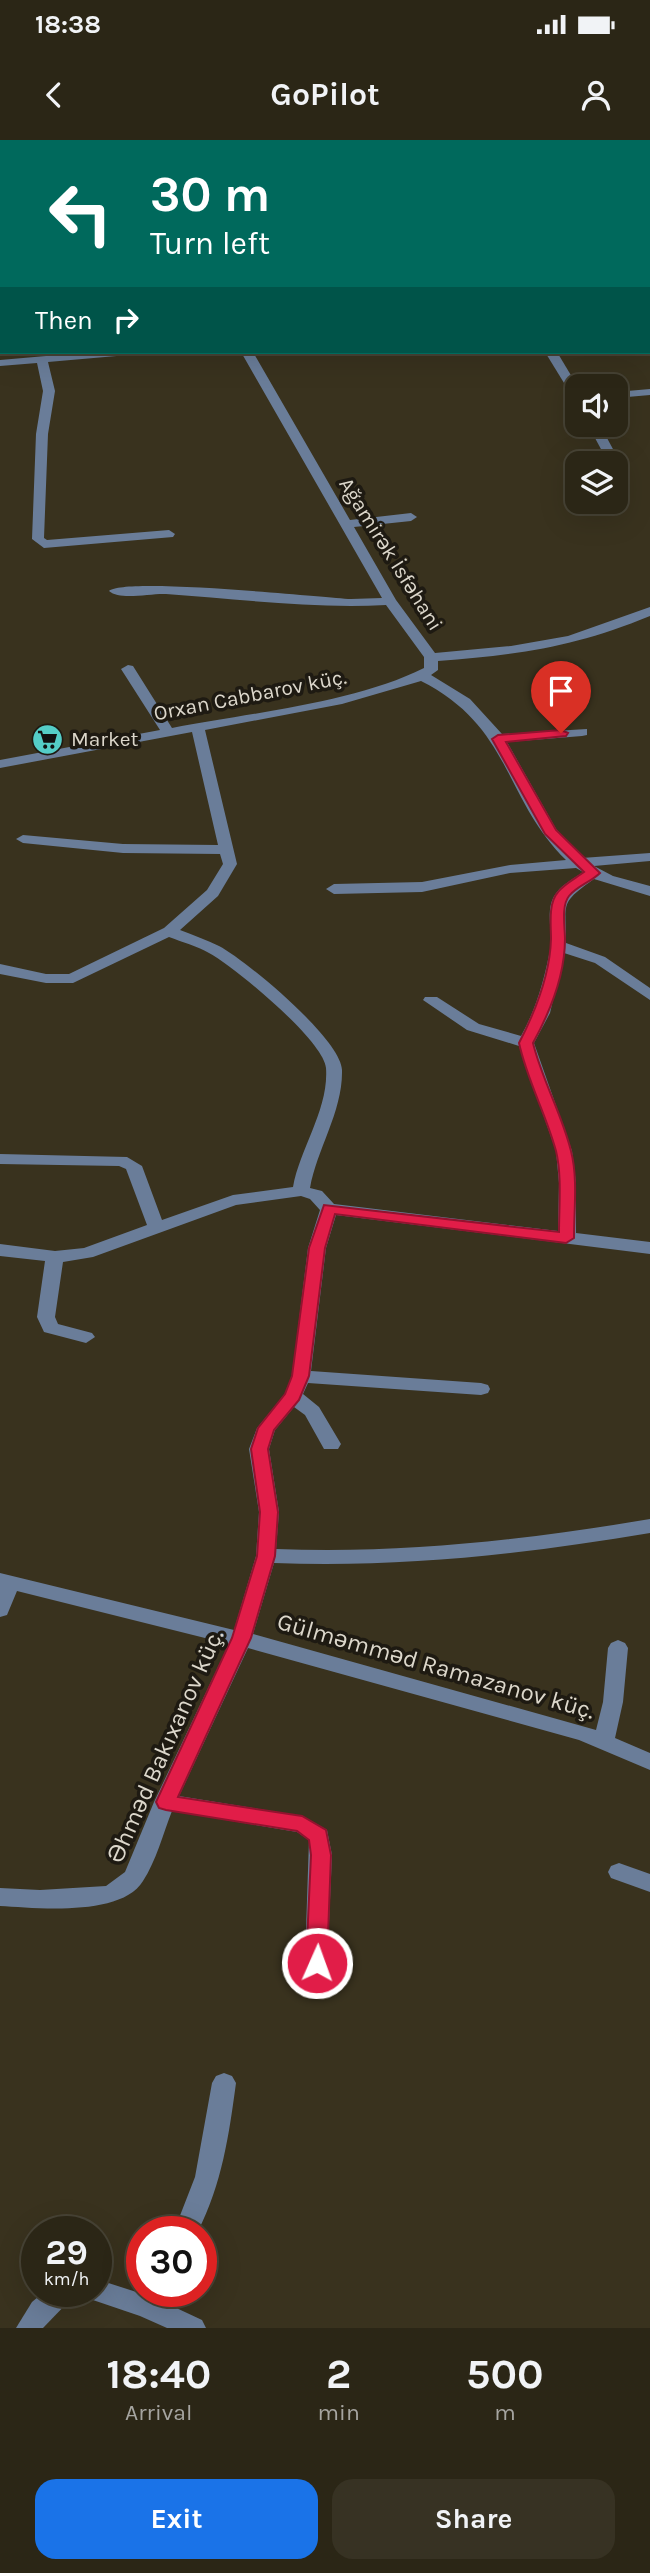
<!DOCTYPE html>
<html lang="en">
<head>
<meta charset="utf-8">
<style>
  :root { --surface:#2b2616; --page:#373223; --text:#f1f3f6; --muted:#a6a5a1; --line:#474335; --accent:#1a73e8 }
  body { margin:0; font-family:Karla,sans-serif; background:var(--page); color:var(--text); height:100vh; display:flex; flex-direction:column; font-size:26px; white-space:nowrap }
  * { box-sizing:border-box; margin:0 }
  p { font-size:23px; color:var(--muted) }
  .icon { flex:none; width:38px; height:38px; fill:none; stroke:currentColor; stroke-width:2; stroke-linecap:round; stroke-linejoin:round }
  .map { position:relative; height:2188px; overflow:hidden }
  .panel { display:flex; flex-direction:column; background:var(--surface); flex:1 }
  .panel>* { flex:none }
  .guide { position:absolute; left:0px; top:0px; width:651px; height:214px; box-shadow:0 7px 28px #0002,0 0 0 2px var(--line); background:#00695c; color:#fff; overflow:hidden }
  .controls { position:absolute; left:565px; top:234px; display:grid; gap:14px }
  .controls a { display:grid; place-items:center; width:63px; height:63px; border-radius:14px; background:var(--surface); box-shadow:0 7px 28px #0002,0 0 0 2px var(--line); font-size:35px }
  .speed { position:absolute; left:21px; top:2076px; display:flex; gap:14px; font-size:35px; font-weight:700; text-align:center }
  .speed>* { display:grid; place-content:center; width:91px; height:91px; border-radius:50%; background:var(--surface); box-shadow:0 7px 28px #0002,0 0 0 2px var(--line); line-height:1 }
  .speed small { font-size:18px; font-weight:400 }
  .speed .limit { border:10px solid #d22; background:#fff; color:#111 }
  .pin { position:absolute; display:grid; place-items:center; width:60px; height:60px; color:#fff; margin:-72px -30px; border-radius:50% 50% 50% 0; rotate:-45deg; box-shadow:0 0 7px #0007 }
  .pin .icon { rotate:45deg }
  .me { position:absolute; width:77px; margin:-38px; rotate:2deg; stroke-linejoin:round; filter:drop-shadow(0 0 5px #0008) }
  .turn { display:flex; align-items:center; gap:24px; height:147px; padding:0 35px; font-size:32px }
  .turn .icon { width:91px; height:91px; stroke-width:2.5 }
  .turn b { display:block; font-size:49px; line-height:60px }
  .then { display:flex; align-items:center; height:66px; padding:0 35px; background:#0003; gap:14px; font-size:26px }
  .eta { display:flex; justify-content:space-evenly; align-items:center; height:119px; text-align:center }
  .eta b { font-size:42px; font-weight:700; line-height:49px }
  .button { display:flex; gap:14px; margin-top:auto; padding:14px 35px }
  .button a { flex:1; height:80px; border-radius:21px; background:var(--accent); color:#fff; font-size:28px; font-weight:700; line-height:80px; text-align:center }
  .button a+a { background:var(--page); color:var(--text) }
  .status { display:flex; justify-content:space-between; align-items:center; height:49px; padding:0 35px; background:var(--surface); direction:ltr }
  .status svg { height:19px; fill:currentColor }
  header { display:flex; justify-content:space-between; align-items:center; height:91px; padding:0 35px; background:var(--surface); font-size:32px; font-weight:700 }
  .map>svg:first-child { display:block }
</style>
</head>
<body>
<div class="status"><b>18:38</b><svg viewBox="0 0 49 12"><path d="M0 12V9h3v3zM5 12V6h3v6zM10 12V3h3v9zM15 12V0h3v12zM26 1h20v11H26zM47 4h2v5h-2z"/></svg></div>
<header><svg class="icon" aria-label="back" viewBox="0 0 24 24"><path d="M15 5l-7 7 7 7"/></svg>GoPilot<svg class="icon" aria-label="person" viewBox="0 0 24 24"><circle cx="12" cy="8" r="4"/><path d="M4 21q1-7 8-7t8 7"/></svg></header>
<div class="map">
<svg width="650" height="2188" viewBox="0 0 650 2188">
  <rect width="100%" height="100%" fill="#39321e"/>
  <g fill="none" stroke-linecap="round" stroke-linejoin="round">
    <!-- minor -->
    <g fill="#6a7d99" fill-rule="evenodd">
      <rect x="166" y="0" width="10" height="2"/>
      <polygon points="388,0 398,0 399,2 389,2"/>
      <polygon points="2,34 2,43 0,43 0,35"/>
      <rect x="649" y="46" width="1" height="6"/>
      <rect x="649" y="62" width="1" height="9"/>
      <rect x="0" y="125" width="2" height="6"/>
      <polygon points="92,212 134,212 128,215 48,222 55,251 48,294 44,398 47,400 169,390 175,394 173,397 44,408 32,399 36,294 43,251 37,223 0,226 0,220"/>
      <path d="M241,212h12l97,168 61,-7 6,4 -6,4 -57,6 42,73 39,53 76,-7 57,-10 82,-29v9c-75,31 -132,39 -212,45v9l-7,5 39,24 32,35 85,-5v6l-5,1 -75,6 49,87 26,29 68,-5v8l-56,5 19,10 37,10v10l-56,-17c-35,25 -28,23 -28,64l39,14 45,31v12l-55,-37 -31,-10 -14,60 -16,30 38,108 4,32v50l74,9v12l-314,-39 -10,33 -15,123 170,12 7,2 2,4 -2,4 -7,2 -173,-12 -5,11 16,13 22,37 -3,5h-14l-19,-34 -11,-8 -19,23 -6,19 10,63 -3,37c125,5 251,-9 374,-30v14c-124,21 -251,35 -376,30l-21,71 343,96 7,-28 5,-54 3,-5 7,-3 7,3 3,5 -5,54 -8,36 35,15v17l-71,-30 -331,-92 -69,148 123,20 25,14 5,25 -6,135 -3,7 -8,2 -8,-2 -3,-7 5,-150 -12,-8 -125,-21c-9,23 -16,50 -29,70 -22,36 -106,27 -143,25v-18l40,2 66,-4 19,-14 29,-70 75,-158 -212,-53 -10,24 -7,2v-44l234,57 22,-74 3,-44 -10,-63 8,-21 28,-34 7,-18 16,-128 12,-38 -10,-11 -9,-3 -65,9 -143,52 -30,5 -8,55 3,7 34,9 3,4 -9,6 -42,-11 -7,-15 8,-56 -45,-5v-12l55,7 29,-3 63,-23 -21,-56 -7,-3 -119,-2v-10l127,3 15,9 20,54 71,-25 60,-8c7,-39 36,-78 33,-119 -2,-27 -91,-101 -117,-115 -12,-7 -27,-11 -40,-16l-96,46h-27l-46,-9v-10l46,10h23l95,-46 43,-38 16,-26 -3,-10 -97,-1 -100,-10 -7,-4 7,-4 100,9 95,1 -26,-113 -192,36v-8l160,-30 -39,-61 7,-4 5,1 39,62c77,-15 182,-25 252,-60v-11l-38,-52c-73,4 -147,-6 -220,-11 -15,-1 -46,7 -57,-3 16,-14 208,6 242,8l31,-1zM421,541c91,46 82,117 145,179l-56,5 -88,17 -88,2 -8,5 8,5 88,-2 88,-19 66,-5 7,4c-8,6 -20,12 -26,20 -13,15 -4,39 -7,58 -6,31 -14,59 -29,86l-42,-12 -42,-27h-12l-2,3 44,30 52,16 37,105 3,32 -1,48 -224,-27 -12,-13 -12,-3c7,-39 33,-77 32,-118 -1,-31 -95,-109 -123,-124 -12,-6 -26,-11 -39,-16l38,-34 19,-32 -32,-134 137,-26z"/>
      <polygon points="545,212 557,212 578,247 578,259 572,256"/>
      <polygon points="650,249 650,255 616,258 616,252"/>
      <polygon points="588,285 600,285 621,324 619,327 609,324"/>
      <polygon points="619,1723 650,1734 650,1752 611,1738 608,1732 611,1726"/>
      <path d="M224,1933l8,3 4,7c-7,52 -14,101 -38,148h-24l21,-54 17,-94 4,-7z"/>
      <polygon points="96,2139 155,2158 202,2180 206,2188 167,2188 140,2176 87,2158 84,2151 96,2151"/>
      <polygon points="45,2151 75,2151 71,2159 43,2188 16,2188 32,2162"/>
    </g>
  </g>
  <!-- route -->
  <path fill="#e11d48" stroke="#92132f" stroke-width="2" d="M561,590l7,3 -2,3 -60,6 50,88 44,43c-9,9 -23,13 -31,23 -8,10 -4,31 -4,43 0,36 -15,73 -32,104 9,37 29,71 38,108 7,27 3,59 3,87l-8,5 -231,-29 -10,34 -16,128 -10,24 -25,30 -6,19 10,63 -3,44 -24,82 -73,159 124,19 24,14 5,25 -4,108 -3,6 -7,2 -8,-2 -3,-6 5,-108 -2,-15 -12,-9 -131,-21 -7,-2 -3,-6 76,-164 25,-82 3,-44 -9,-63 7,-21 27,-34 7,-18 17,-128 15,-43 235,27c0,-26 3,-56 -3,-81 -10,-37 -29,-71 -37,-108 16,-31 31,-68 32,-104 0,-14 -3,-36 7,-47 6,-8 18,-14 26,-20l-39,-38 -53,-95 6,-4z"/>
  <!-- icons -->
  <defs>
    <symbol id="supermarket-disc" viewBox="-11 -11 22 22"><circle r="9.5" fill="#54cdc7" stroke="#1e1a12"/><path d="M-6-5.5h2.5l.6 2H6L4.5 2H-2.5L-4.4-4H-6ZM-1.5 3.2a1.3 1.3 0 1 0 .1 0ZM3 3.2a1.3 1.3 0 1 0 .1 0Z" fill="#111"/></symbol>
  </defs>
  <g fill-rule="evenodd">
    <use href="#supermarket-disc" x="30" y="582" width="35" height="35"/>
  </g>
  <g text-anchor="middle" stroke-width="7" stroke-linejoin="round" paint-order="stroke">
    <!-- far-street labels -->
    <g font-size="21" fill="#dcd7cb" stroke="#1e1a12">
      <text transform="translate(391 414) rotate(58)" y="7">Ağamirək İsfəhani</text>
      <text transform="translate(250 555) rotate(-11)" y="7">Orxan Cabbarov küç.</text>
    </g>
    <!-- far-poi labels -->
    <g font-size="21" fill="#dcd7cb" stroke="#1e1a12" text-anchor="start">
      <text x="71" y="606">Market</text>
    </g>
    <!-- street labels -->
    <g font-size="24" fill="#dcd7cb" stroke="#1e1a12">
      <text transform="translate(436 1526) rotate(16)" y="8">Gülməmməd Ramazanov küç.</text>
      <text transform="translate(165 1606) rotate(-66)" y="8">Əhməd Bakıxanov küç.</text>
    </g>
  </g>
</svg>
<div class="controls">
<a><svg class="icon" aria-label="sound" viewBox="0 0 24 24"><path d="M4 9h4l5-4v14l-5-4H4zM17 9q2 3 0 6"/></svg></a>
<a><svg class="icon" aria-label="layers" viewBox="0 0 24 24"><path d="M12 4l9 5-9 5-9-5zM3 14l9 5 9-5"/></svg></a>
</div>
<div class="speed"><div>29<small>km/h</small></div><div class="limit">30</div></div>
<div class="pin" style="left:561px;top:593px;background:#d93025"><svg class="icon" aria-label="arrive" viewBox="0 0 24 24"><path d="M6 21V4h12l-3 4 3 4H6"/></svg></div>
<svg class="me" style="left:317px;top:1823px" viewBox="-20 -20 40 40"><circle r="17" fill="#e11d48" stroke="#fff" stroke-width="3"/><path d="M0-11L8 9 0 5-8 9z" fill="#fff"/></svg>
<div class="guide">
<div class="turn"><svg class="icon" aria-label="left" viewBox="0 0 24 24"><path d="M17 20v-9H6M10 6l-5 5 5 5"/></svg><div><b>30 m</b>Turn left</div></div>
<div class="then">Then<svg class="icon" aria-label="right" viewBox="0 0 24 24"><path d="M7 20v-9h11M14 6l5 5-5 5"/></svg></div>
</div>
</div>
<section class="panel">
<div class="eta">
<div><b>18:40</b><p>Arrival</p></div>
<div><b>2</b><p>min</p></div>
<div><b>500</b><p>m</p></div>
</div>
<div class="button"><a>Exit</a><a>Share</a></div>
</section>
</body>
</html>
